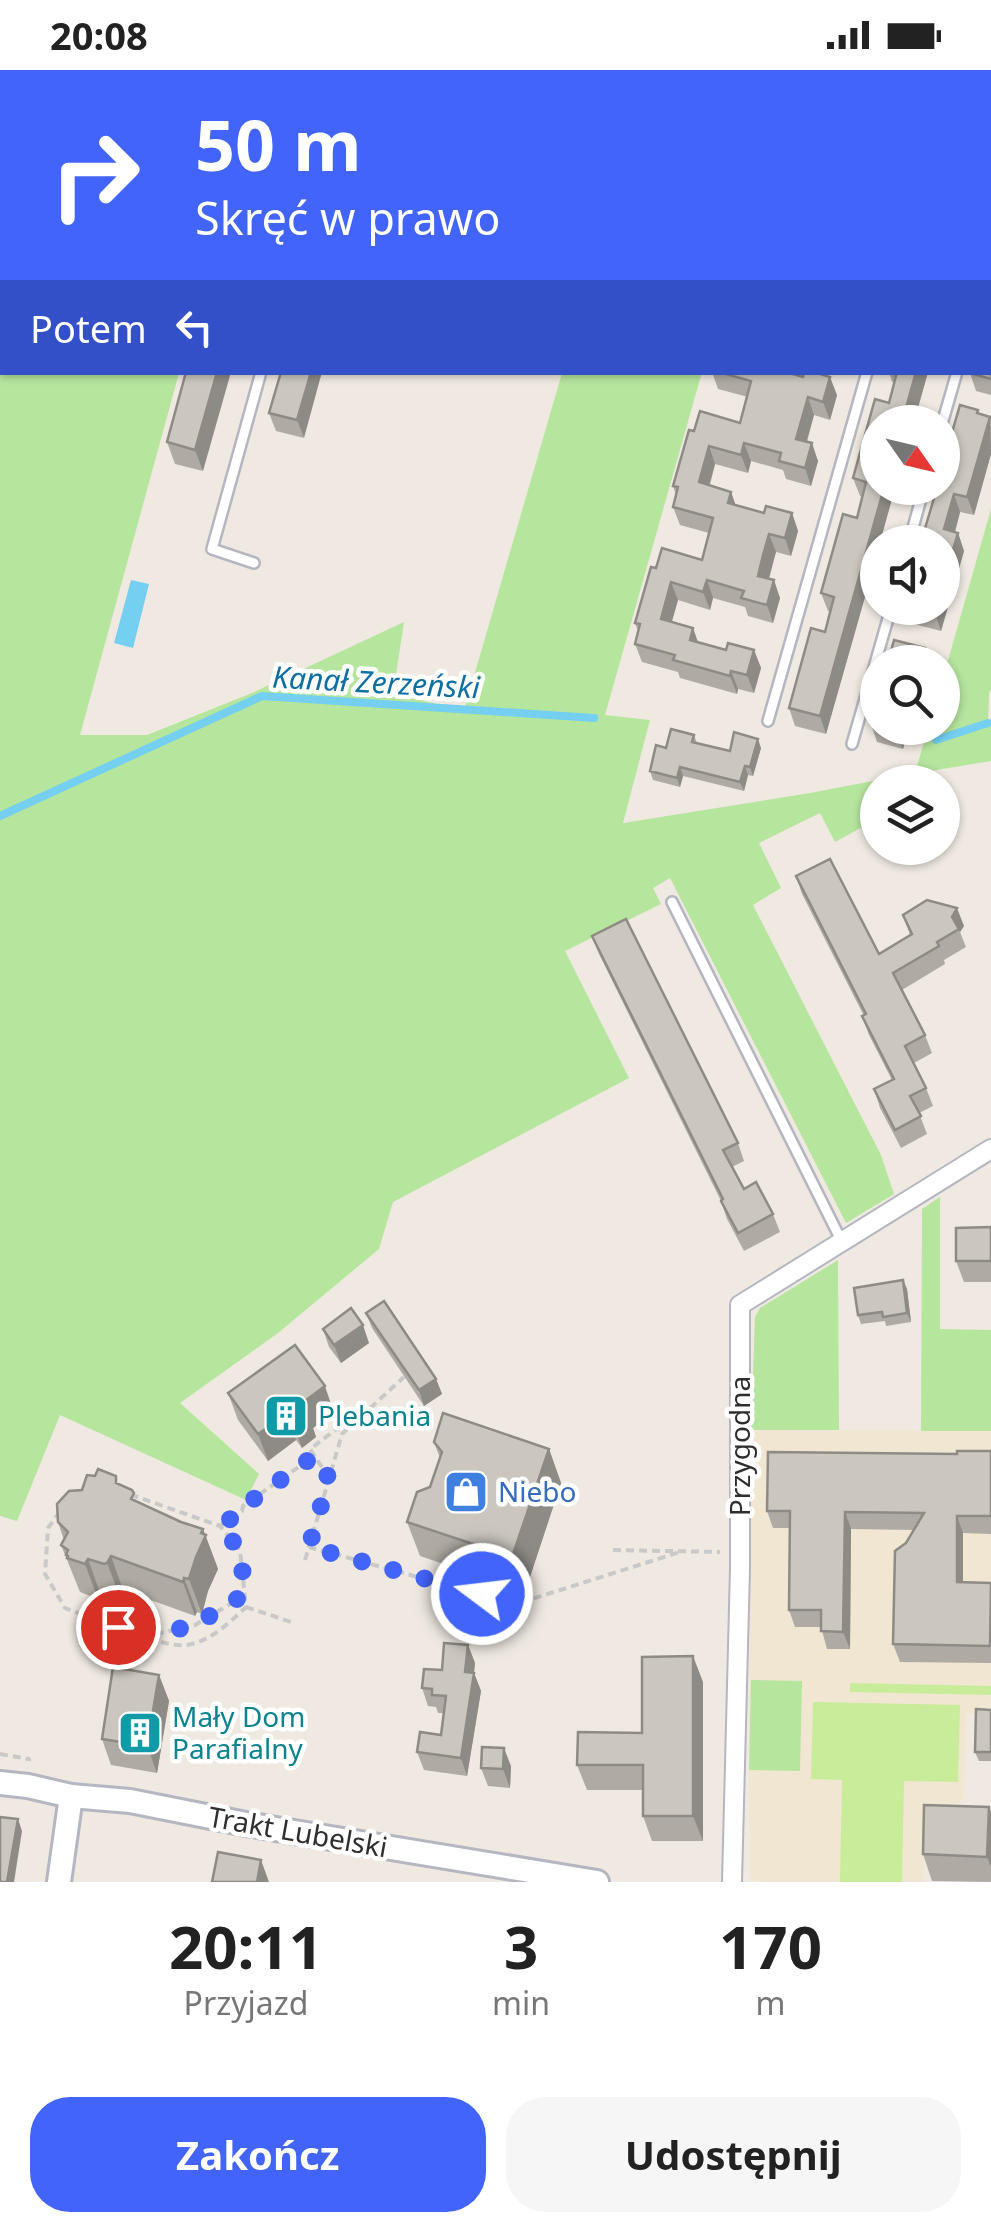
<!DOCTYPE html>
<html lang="pl">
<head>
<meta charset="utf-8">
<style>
  :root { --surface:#fff; --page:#f6f6f6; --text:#222; --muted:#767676; --accent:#4264fb }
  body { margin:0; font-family:"Noto Sans",sans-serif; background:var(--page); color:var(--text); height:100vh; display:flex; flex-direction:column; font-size:38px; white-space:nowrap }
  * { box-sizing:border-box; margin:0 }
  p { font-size:32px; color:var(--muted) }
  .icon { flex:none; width:55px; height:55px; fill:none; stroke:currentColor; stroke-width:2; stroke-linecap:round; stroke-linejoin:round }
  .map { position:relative; height:1812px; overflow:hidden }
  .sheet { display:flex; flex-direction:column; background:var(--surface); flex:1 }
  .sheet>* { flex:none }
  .top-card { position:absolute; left:0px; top:0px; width:992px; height:305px; box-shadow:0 2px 8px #0004; background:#4264fb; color:#fff; overflow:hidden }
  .needle { width:65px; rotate:124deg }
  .controls { position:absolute; left:860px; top:335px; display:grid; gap:20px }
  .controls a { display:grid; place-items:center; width:100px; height:100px; border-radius:50%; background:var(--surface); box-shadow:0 2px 8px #0004; font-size:50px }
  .pin { position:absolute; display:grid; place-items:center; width:85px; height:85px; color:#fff; margin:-42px; border:5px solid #fff; border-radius:50%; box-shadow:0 2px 10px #0007 }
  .me { position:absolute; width:110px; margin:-55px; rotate:285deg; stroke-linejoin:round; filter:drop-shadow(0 0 8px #0008) }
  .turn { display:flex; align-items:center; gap:35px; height:210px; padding:0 30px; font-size:45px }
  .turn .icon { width:130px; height:130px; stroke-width:2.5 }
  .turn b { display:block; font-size:70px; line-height:85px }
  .then { display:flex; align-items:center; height:95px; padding:0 30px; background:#0003; gap:20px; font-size:38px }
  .eta { display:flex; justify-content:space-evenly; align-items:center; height:170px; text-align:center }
  .eta b { font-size:60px; font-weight:700; line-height:70px }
  .button { display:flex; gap:20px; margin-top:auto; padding:20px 30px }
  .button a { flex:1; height:115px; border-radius:40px; background:var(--accent); color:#fff; font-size:40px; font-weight:700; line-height:115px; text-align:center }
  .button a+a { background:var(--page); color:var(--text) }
  .status { display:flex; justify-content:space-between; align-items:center; height:70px; padding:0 50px; background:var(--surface); direction:ltr }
  .status svg { height:28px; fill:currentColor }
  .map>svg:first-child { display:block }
</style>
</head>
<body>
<div class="status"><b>20:08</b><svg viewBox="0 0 49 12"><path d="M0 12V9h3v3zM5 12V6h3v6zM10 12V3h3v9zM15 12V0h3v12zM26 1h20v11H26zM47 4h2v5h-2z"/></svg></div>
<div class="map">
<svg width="991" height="1812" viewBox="0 0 991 1812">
  <rect width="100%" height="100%" fill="#efe9e1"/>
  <!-- education -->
  <polygon fill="#f0e6d1" points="751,1360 991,1361 991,1644 967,1644 963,1729 954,1737 924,1744 923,1812 756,1812 752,1810 750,1798 749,1700"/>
  <!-- green -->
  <g fill="#b6e59e">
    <polygon points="0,0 262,0 262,2 2,2 2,302 179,303 80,665 147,665 252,623 404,552 393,624 442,635 465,637 562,303 702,302 605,645 650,650 623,753 810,723 915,703 928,658 942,658 943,608 991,439 991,619 989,623 988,652 991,655 991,691 924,702 924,712 878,712 877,749 835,772 820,743 759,773 781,818 753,835 881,1085 894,1124 846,1153 670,808 653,818 661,834 565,881 629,1008 393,1132 379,1179 278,1263 180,1333 259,1404 246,1430 60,1345 17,1451 0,1446"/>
    <polygon points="940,1127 940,1259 991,1260 991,1361 921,1361 922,1139"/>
    <polygon points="838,1190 839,1360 751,1360 755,1247 760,1238"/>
    <polygon points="751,1610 802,1611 800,1701 749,1700"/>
  </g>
  <!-- pitch -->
  <g fill="#c9ec9a">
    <polygon points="850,1613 991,1616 991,1625 850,1622"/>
    <polygon points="813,1632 960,1635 958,1712 904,1711 902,1812 840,1812 842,1710 811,1709"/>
  </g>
  <!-- water -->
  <polygon fill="#75cff0" points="131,510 149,514 133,578 114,573"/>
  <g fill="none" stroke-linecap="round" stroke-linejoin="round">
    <!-- stream -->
    <g stroke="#75cff0" stroke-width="8">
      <polyline points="936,670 988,653"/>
      <polyline points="0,746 262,626 594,648"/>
    </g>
    <defs>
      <g id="service">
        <polyline points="345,2 345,0"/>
        <polyline points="951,2 952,0"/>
        <polyline points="990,185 991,182"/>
        <polyline points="942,354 957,302"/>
        <polyline points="909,472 924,418"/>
        <polyline points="254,493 212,479 261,302"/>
        <polyline points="768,651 867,302"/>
        <polyline points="852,674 891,538"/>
        <polyline points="672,832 842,1172"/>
      </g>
      <polyline id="minor" points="732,1812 740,1498 740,1235 991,1079"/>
      <g id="tertiary">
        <polyline points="0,1713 28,1716 71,1726 130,1731 246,1754 597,1812"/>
        <polyline points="59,1812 71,1726"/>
      </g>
    </defs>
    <!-- service casing -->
    <use href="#service" stroke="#b4b7c1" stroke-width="14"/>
    <!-- minor casing -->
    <use href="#minor" stroke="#b4b7c1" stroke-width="22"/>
    <!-- tertiary casing -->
    <use href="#tertiary" stroke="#b4b7c1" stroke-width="28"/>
    <!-- path -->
    <g stroke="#c9c9c9" stroke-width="4" stroke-dasharray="8 5" stroke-linecap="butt">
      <polyline points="329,1408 310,1379 338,1358 341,1362"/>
      <path d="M106,1416l114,40 20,24 6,57c-17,16 -35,34 -59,38 -23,4 -97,-28 -122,-37l-20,-34 3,-46 24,-33z"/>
      <polyline points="220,1456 242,1441 243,1436 314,1386"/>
      <polyline points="309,1477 342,1364 404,1307"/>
      <polyline points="613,1480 720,1482"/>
      <polyline points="305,1490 309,1477 516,1534 680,1482"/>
      <polyline points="246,1537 291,1552"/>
      <polyline points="107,1582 144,1567 195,1555 245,1525"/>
      <polyline points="0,1684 29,1689 29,1691"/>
    </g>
    <!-- service -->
    <use href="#service" stroke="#fff" stroke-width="9"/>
    <!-- minor -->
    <use href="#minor" stroke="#fff" stroke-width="18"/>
    <!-- tertiary -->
    <use href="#tertiary" stroke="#fff" stroke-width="22"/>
  </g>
  <!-- wall -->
  <g fill="#afaba4">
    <polygon points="904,0 928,0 928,2 913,2"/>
    <polygon points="991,228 991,325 976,321 970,303"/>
    <polygon points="186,302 203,401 175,394 167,372"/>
    <polygon points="281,302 304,368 276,361 269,343"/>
    <polygon points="712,302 786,302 837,325 830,350 814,345 807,372 818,391 811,416 786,409 783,400 751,391 748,403 715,394 710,415 731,422 736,436 764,443 792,443 798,461 791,486 776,482 769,503 768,508 780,528 773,553 748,546 745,537 713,528 710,540 678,530 672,552 693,558 698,572 726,580 754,580 761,598 754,623 738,619 737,624 680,608 678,602 642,592 635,574 638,561 635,553 656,498 702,490 709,463 680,455 673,437 676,425 673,416 694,361 740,353 748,327 718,319"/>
    <polygon points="889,302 928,302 914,352 878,352 878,418 895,418 880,472 878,472 878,481 826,664 795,656 789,638 811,558 825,562 830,542 828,541 821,523 843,444 857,448 862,427 860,426 853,408 875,329 889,333 894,312 892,312"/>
    <polygon points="978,340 979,344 991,350 991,384 974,445 960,442 955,462 958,463 964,481 941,561 910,553 905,538 942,538 921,472"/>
    <polygon points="878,629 878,658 914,658 912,665 907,663 903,679 877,672 871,654"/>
    <polygon points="694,665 697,673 730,681 761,678 753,706 748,705 744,721 683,706 680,717 653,710 650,701 666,678"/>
    <polygon points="796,806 879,884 910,865 903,845 964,856 960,862 966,877 944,890 945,894 902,920 925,965 932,983 914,993 926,1018 933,1036 919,1043 927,1064 901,1078 880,1038 874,1019 892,1010 869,965 862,946 864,946 802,824"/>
    <polygon points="592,866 738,1073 744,1091 732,1097 744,1119 773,1144 780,1162 744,1181 727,1149 721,1131 599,884"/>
    <polygon points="991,1157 991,1212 964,1212 956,1191"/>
    <polygon points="903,1210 907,1219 911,1252 886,1256 885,1251 861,1254 858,1245"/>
    <polygon points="366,1243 436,1309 442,1324 424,1336 372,1258"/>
    <polygon points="323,1259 369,1273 341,1293 329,1277"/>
    <polygon points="228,1323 334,1343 313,1358 316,1367 302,1378 296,1370 268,1391 238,1350"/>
    <polygon points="434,1372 549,1379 561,1413 525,1522 420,1486 407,1452 430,1417 440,1388"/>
    <polygon points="991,1381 991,1464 963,1463 963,1513 991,1513 991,1593 900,1592 893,1574 906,1473 914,1460 851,1459 850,1579 827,1579 821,1557 795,1557 789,1540 790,1458 773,1458 767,1441 957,1384"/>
    <polygon points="119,1415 137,1432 181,1452 203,1459 218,1499 208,1521 202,1544 197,1542 195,1546 123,1520 120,1527 116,1528 100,1523 98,1529 80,1522 61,1475 64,1470 58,1452"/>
    <polygon points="468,1575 475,1593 474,1603 481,1621 467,1706 424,1700 417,1682 441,1665 444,1643 438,1643 436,1637 428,1636 422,1618"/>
    <polygon points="159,1605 169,1631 157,1703 111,1695 102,1669"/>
    <polygon points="703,1612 703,1771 652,1771 643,1746 643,1720 587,1720 577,1695 642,1663"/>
    <polygon points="991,1640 991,1691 979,1691 975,1682"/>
    <polygon points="511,1696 510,1718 488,1716 481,1698"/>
    <polygon points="989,1737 991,1742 991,1812 932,1811 923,1784"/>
  </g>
  <!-- shaded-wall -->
  <g fill="#8e8b86">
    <rect x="301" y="0" width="14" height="2"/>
    <polygon points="991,36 991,78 990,81 990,40"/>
    <polygon points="217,302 231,302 203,401 195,380"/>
    <polygon points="311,302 322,302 304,368 297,350"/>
    <polygon points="916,302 928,302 914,352 902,352"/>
    <polygon points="830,307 837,325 830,350 823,332"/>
    <polygon points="808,327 814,345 802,387 796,369"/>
    <polygon points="990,347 991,384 974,445 967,427"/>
    <polygon points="744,373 751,391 748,403 741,385"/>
    <polygon points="812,373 818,391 811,416 805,398"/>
    <polygon points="709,376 715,394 705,430 699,412"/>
    <polygon points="884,418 895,418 880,472 878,472 878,481 826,664 820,646"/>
    <polygon points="731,422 737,440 728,433"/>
    <polygon points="954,424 960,442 951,477 944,459"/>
    <polygon points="792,443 798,461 791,486 785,468"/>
    <polygon points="958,463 964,481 941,561 935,543 936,538 942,538 942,515"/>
    <polygon points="769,464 776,482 765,524 758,506"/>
    <polygon points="707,510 713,528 710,540 703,522"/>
    <polygon points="774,510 780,528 773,553 767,535"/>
    <polygon points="671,512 678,530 667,567 661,549"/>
    <polygon points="693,558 699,576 690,570"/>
    <polygon points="925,578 930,592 921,592"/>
    <polygon points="754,580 761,598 754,623 747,605"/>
    <polygon points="731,601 738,619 737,624 730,606"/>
    <polygon points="897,658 905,658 907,663 903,679 896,661"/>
    <polygon points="758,669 761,678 753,706 750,697"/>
    <polygon points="745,696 748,705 744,721 740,712"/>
    <polygon points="680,697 683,706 680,717 677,708"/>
    <polygon points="957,838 964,856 960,862 952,847"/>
    <polygon points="903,1210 907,1219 911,1252 907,1243"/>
    <polygon points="363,1255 369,1273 341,1293 334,1275"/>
    <polygon points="436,1309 442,1324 424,1336 419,1320"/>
    <polygon points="325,1316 334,1343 313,1358 316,1367 302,1378 292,1351 302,1333"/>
    <polygon points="287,1344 296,1370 268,1391 258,1364"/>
    <polygon points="549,1379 561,1413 525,1522 512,1487"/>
    <polygon points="845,1442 851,1459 850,1579 843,1562"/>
    <polygon points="957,1446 963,1463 963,1530 957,1512"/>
    <polygon points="203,1459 218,1499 208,1521 202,1544 189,1509"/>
    <polygon points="111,1486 123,1520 120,1527 107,1493"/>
    <polygon points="88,1489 100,1523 98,1529 85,1494"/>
    <polygon points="184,1508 197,1542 195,1546 183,1512"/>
    <polygon points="468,1575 475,1593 473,1610 474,1603 481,1621 467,1706 461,1688"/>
    <polygon points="693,1586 703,1612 703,1771 693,1746"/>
    <polygon points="159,1605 169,1631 157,1703 147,1676"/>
    <polygon points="504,1678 511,1696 510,1718 503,1699"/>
    <polygon points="989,1737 991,1742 991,1797 987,1787"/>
    <polygon points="18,1749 22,1761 14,1812 7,1812"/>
    <polygon points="261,1790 269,1812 257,1812"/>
  </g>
  <!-- building -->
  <g fill="#cbc7bf" stroke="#8e8b86" stroke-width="2.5">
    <polygon points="271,0 301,0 301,2 270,2"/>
    <polygon points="366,0 395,0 395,2 365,2"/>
    <polygon points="790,0 815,0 814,2 789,2"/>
    <polygon points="968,0 991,0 990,40 990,2 967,2"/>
    <polygon points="991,228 991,309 970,303 990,302"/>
    <polygon points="186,302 217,302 195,380 167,372"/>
    <polygon points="281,302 311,302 297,350 269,343"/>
    <polygon points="719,302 786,302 803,307 804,302 814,302 830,307 823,332 808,327 796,369 812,373 805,398 779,391 781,383 744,373 741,385 709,376 699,412 731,422 728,433 764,443 766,436 792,443 785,468 769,464 763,485 758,506 774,510 767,535 741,528 744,521 707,510 703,522 671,512 661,549 693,558 690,570 726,580 728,573 754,580 747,605 731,601 730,606 673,590 675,585 635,574 640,554 635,553 651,497 656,498 662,478 702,490 713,448 673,437 678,417 673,416 689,360 694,361 700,341 740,353 751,311"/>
    <polygon points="897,302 916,302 902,352 878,352 878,418 884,418 820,646 789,638 811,558 825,562 834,527 821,523 843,444 857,448 866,412 853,408 875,329 889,333"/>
    <polygon points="960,335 978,340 977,343 990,347 967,427 954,424 944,459 958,463 942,515 942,472 921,472 937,418 942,418 942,397"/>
    <polygon points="913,538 936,538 935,543"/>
    <polygon points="894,570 925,578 921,592 888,592"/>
    <polygon points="878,629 878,656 871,654"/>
    <polygon points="671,659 694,665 692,672 730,681 734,662 758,669 750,697 745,696 740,712 680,697 677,708 650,701 656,675 666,678"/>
    <polygon points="830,789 879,884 912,864 903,845 927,830 957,838 952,847 959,859 937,872 939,876 893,903 925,965 905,976 926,1018 910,1026 921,1046 895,1060 874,1019 894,1009 862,946 866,944 796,806"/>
    <polygon points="626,849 738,1073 723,1080 744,1119 756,1112 773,1144 738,1163 721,1131 723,1129 592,866"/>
    <polygon points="991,1157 991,1191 956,1191 956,1158"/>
    <polygon points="903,1210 907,1243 883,1247 882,1242 858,1245 854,1218"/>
    <polygon points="384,1231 436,1309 419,1320 366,1243"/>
    <polygon points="351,1238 363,1255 334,1275 323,1259"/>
    <polygon points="295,1275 325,1316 302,1333 307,1340 292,1351 287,1344 258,1364 228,1323"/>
    <polygon points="443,1343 549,1379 512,1487 407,1452 417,1422 430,1417 442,1382 434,1372"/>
    <polygon points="957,1381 991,1381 991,1446 957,1446 957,1512 991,1513 990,1576 893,1574 895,1481 906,1473 924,1443 845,1442 843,1562 821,1561 821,1540 789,1540 790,1441 767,1441 768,1382 957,1384"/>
    <polygon points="98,1399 116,1406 116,1413 132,1420 134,1423 131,1429 181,1452 203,1459 201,1463 206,1465 196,1487 189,1509 184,1508 183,1512 111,1486 107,1493 104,1494 88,1489 85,1494 67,1488 68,1486 66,1485 68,1480 61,1475 68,1462 58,1452 57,1434 69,1421 82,1420 87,1405 95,1406"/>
    <polygon points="444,1573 468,1575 465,1602 474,1603 461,1688 417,1682 420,1662 441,1665 446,1626 432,1625 432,1619 422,1618 424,1599 442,1600"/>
    <polygon points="693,1586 693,1746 643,1746 643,1695 577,1695 578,1662 642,1663 642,1587"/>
    <polygon points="113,1597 159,1605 147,1676 102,1669"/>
    <polygon points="976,1639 991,1640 991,1682 975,1682"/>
    <polygon points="482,1677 504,1678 503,1699 481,1698"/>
    <polygon points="924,1735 989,1737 987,1787 923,1784"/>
    <polygon points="0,1747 18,1749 7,1812 0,1812"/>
    <polygon points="218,1782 261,1790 257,1812 212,1812"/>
  </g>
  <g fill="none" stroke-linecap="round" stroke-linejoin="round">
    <!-- route -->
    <polyline stroke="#4264fb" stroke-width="18" stroke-dasharray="0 32.4" points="118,1557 144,1567 195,1555 245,1524 240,1480 220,1456 242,1441 244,1436 314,1386 329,1408 309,1477 482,1524"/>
  </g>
  <!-- icons -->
  <defs>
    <symbol id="building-square" viewBox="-11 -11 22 22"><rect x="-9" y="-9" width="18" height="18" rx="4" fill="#0f9aa8" stroke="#fff"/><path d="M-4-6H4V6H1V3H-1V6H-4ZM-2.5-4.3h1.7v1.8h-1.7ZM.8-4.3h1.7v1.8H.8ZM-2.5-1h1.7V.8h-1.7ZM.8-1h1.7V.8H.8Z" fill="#fff"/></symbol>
    <symbol id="shop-square" viewBox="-11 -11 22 22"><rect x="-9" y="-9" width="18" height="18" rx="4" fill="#3f7fe0" stroke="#fff"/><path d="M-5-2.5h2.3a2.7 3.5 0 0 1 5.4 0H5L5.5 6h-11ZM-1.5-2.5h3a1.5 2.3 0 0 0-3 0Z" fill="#fff"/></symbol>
  </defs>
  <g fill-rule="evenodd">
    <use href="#building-square" x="261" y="1321" width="50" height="50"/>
    <use href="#shop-square" x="441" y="1397" width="50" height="50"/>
    <use href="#building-square" x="115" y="1638" width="50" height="50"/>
  </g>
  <g text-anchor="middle" stroke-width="9" stroke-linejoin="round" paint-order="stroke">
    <!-- culture labels -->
    <g font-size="28" fill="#0d838f" stroke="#fff" text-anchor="start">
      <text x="318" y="1356">Plebania</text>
      <text x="172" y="1657">Mały Dom<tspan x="172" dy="32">Parafialny</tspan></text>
    </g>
    <!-- street labels -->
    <g font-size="28" fill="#2e2e2e" stroke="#fff">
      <text transform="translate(740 1376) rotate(-90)" y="10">Przygodna</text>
      <text transform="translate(298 1762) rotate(10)" y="10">Trakt Lubelski</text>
    </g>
    <!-- shop labels -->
    <g font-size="28" fill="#366cbe" stroke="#fff" text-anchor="start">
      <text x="498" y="1432">Niebo</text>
    </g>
    <!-- water labels -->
    <g font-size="30" font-style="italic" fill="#0d6fa3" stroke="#fff">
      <text transform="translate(376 613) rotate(3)" y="10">Kanał Zerzeński</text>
    </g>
  </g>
</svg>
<div class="controls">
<a><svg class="needle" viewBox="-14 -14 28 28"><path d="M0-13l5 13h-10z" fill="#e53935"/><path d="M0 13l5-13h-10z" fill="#767676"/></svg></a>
<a><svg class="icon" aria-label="sound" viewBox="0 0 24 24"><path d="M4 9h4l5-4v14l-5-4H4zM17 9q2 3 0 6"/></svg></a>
<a><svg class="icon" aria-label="search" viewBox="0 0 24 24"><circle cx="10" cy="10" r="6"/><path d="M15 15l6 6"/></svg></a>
<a><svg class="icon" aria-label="layers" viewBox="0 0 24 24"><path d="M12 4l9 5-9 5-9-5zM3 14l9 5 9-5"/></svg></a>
</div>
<div class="pin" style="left:118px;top:1557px;background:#d93025"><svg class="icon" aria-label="arrive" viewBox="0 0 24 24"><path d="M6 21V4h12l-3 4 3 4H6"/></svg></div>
<svg class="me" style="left:482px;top:1524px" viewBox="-20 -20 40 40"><circle r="17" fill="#4264fb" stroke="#fff" stroke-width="3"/><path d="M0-11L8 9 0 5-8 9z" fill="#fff"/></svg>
<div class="top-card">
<div class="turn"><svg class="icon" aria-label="right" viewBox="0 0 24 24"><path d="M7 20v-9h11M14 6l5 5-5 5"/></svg><div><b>50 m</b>Skręć w prawo</div></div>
<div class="then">Potem<svg class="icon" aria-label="left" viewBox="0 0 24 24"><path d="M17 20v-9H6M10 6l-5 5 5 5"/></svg></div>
</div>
</div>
<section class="sheet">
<div class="eta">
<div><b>20:11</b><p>Przyjazd</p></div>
<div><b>3</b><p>min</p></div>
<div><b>170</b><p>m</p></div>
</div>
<div class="button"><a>Zakończ</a><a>Udostępnij</a></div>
</section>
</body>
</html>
